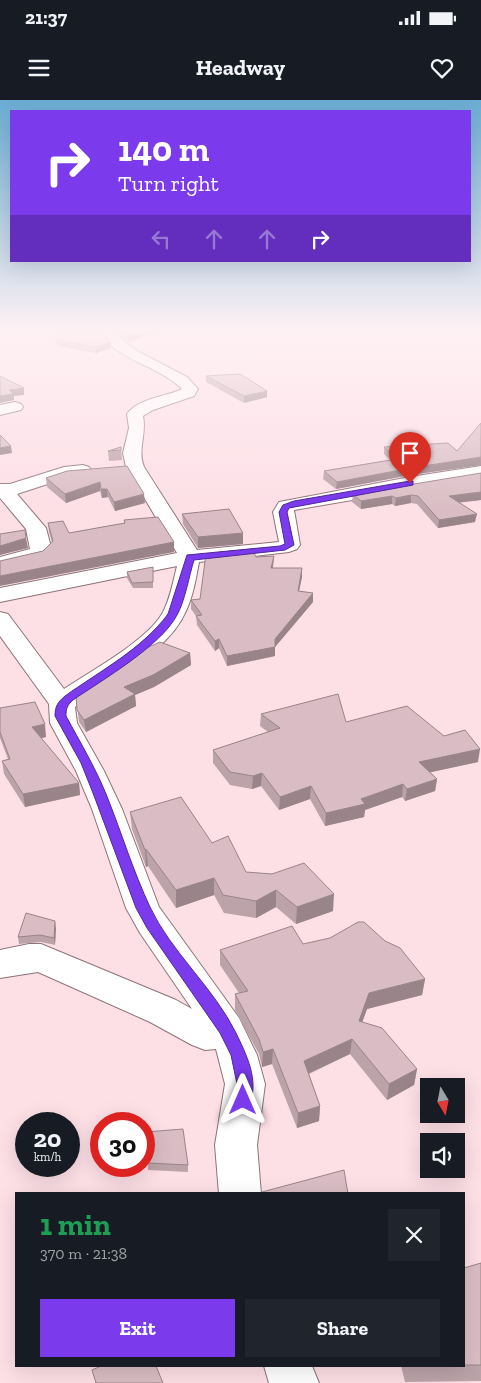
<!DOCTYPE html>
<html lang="en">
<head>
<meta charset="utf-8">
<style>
  :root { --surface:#171b24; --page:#20242c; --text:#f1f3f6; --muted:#9ea1a6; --accent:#7c3aed }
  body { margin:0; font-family:"Zilla Slab",serif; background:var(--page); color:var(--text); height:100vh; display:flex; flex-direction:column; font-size:19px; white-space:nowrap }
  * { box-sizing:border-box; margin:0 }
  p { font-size:16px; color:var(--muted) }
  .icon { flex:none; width:28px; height:28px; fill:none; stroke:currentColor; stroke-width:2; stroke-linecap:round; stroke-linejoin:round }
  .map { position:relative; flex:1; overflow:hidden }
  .details { position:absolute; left:15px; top:1092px; width:450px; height:175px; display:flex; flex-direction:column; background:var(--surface); border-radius:0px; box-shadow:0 5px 20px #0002 }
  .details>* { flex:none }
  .guide { position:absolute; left:10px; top:10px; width:461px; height:152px; border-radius:0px; box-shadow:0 5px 20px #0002; background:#7c3aed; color:#fff; overflow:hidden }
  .needle { width:32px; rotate:170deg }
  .fabs { position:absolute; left:420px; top:978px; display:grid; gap:10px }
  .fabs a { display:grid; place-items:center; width:45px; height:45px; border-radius:0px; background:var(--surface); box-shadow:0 5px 20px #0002; font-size:25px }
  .speed { position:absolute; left:15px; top:1012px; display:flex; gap:10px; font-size:25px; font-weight:700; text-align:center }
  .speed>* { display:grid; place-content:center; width:65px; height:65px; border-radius:50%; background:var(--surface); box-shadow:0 5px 20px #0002; line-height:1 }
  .speed small { font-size:12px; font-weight:400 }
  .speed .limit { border:8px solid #d22; background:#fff; color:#111 }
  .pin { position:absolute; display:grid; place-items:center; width:42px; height:42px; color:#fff; margin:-51px -21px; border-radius:50% 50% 50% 0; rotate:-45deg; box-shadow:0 0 5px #0007 }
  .pin .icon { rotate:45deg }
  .me { position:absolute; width:55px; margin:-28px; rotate:0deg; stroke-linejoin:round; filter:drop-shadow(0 0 4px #0008) }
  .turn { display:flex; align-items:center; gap:18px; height:105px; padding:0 25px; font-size:22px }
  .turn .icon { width:65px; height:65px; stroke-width:2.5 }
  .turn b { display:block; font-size:35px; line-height:42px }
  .lanes { display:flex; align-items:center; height:48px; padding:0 25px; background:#0003; justify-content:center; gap:25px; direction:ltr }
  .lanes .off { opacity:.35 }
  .round { display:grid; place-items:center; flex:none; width:52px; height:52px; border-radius:0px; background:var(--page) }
  .overview { display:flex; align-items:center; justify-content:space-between; height:85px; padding:0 25px }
  h1 { font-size:30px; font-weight:700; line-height:38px; color:#1e9e55 }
  .button { display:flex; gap:10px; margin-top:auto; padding:10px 25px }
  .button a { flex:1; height:58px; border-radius:0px; background:var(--accent); color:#fff; font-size:20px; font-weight:700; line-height:58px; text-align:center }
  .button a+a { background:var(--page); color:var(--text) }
  .status { display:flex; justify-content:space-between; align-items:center; height:35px; padding:0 25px; background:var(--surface); direction:ltr }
  .status svg { height:14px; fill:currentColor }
  header { display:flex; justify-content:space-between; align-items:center; height:65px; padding:0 25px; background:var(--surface); font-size:22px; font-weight:700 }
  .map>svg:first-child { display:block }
</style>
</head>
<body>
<div class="status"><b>21:37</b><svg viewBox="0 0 49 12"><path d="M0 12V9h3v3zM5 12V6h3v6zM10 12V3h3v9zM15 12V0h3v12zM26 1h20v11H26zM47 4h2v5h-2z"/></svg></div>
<header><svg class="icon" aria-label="menu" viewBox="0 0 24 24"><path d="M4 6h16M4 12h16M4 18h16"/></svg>Headway<svg class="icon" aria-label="heart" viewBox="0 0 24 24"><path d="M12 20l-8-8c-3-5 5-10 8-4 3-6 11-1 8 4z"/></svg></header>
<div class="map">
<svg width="481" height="1283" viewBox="0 0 481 1283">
  <rect width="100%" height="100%" fill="#fddfe6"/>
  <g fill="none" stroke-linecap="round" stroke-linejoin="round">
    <defs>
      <g id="minor">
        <path d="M98,232h15l24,19 50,26 11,12 -4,7 -41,14 -10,6c4,18 -6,34 1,51l53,83 82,-8 -6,-30 6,-10 131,-25 71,-11v12l-187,32 6,35 -3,4 -8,3 -90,10c-3,17 -6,34 -13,49 -19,44 -77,66 -111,96l2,16 27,48 18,38 37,98 80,111 18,37 8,29 -8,61 4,49h-42l-4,-49 10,-61 -9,-35 -11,1 -13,-5 -42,-23 -112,-50 -38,6v-28l29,-6h12l135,56 16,9 -52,-76 -14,-25 -34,-99 -16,-38 -26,-48 -1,-19 -49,-68v-24l8,2 56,75c27,-18 82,-48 98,-75 8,-14 11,-32 15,-48l-177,36v-14l177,-35 -51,-86 -3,-14 6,-25 -2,-14c11,-16 39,-17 55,-25 -24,-24 -62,-27 -84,-57z"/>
        <polygon points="15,302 21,304 23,307 21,310 0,315 0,305"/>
        <polygon points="83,365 89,367 92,371 89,375 66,378 17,394 46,428 52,451 43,459 0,469 0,457 30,449 26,429 0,398 0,384 10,384 64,367"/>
        <polygon points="264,1266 312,1266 319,1283 269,1283"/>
      </g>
    </defs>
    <!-- minor casing -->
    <use href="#minor" stroke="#8e7379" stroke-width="2"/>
    <!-- minor -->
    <use href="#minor" fill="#fff" fill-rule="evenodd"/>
  </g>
  <!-- wall -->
  <g fill="#bba3a9">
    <polygon points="116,232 156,232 129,242"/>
    <polygon points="56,240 111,248 96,253 57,246"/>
    <polygon points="206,276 267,297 244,303 206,282"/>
    <polygon points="121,347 122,360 109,361 108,351"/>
    <polygon points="384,347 457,351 481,365 410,375 336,389 323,379 324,371 390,360 384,354"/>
    <polygon points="67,371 145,403 115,411 108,397 102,398 100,391 66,403 47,387 46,378"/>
    <polygon points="481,373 481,400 459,402 475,422 438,428 417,404 411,403 395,406 392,404 361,409 352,402 353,394"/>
    <polygon points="182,414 243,444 198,448 183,424"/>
    <polygon points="124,420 174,442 174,452 43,451 52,442 49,432 48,423 69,433 124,423"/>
    <polygon points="274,456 273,468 302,468 302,477 299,491 313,493 313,502 275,547 275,556 227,566 219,548 215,551 197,525 196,516 191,509 191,500 200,499 256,457"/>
    <polygon points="153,467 153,488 133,488 127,478 127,472"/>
    <polygon points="190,553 191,565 154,587 135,595 136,606 86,632 79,622 76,596"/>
    <polygon points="0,608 46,637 41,638 79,683 80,695 25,707 4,674 2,661 8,659 0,638"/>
    <polygon points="261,614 346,622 444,636 478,662 430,672 437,679 435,691 405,701 402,697 365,710 364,717 325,726 310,699 279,710 261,686 252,689 230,685 213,663 213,650 268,632 260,626"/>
    <polygon points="130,712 212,743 246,772 333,811 296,824 276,807 256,818 224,813 214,795 176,808 148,766 146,767 132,729"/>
    <polygon points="56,828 55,845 41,842 19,844 18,837"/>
    <polygon points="303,844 425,879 422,895 367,909 362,922 417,969 414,985 387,1000 350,954 309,974 320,1006 319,1021 297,1028 272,964 262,967 259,954 235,910 235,894 239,893 220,865 220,850"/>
    <polygon points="145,1032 188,1065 188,1072 148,1070"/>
    <polygon points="481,1163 481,1281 405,1282 401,1266 464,1266 464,1168"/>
  </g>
  <!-- shaded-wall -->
  <g fill="#998489">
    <polygon points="140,232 156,232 129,242 128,236"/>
    <polygon points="111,242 111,248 96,253 96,247"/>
    <polygon points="24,288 24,295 14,296 14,300 0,303 0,296 9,290"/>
    <polygon points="267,291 267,297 244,303 244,296"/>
    <polygon points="11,346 12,353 0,355 0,348"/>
    <polygon points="481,357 481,365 410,375 336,389 337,382 411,368"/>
    <polygon points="100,382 100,391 66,403 65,394"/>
    <polygon points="101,389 107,389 108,397 102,398"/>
    <polygon points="481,392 481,400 448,404 449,396"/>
    <polygon points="144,394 145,403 115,411 114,402"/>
    <polygon points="411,395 411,403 395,406 396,398"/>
    <polygon points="392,396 392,404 361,409 361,401"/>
    <polygon points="477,414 475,422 438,428 439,420"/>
    <polygon points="243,433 243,444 198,448 198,437"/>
    <polygon points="26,438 28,448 0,455 0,446"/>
    <polygon points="174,442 174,452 0,486 0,476"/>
    <polygon points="274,456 273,465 271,477 271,468"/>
    <polygon points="302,468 302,477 297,500 298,491"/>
    <polygon points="313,493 313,502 275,547 275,556 227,566 227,556 275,539"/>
    <polygon points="219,539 219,548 215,551 215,541"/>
    <polygon points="190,553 191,565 154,587 135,595 136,606 86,632 84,620 124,587"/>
    <polygon points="45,624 46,637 34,640 32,627"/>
    <polygon points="480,649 478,662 418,675 419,662"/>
    <polygon points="262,673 261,686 252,689 253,676"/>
    <polygon points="437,679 435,691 405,701 407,689"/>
    <polygon points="79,683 80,695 25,707 23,694"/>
    <polygon points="403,684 402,697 365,710 364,717 325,726 326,713 361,699"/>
    <polygon points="311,686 310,699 279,710 280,697"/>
    <polygon points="146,749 148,766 146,767 145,750"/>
    <polygon points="214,778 214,795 176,808 176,790"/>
    <polygon points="276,790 276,807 256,818 256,801"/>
    <polygon points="334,794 333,811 296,824 297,807"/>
    <polygon points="55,821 56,828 55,845 54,838"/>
    <polygon points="425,879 422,895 367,909 357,937 359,921 369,893"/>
    <polygon points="352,939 350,954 303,976 304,961"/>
    <polygon points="273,949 272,964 262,967 263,952"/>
    <polygon points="417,969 414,985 387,1000 389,984"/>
    <polygon points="320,1006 319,1021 297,1028 298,1013"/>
  </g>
  <!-- building -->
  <g fill="#dabdc4" stroke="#998489">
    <polygon points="56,232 101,232 111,242 96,247 56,240"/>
    <polygon points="123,232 140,232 128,236"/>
    <polygon points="240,274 267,291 244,296 206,276"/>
    <polygon points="0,276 24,288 9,290 13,294 0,296"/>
    <polygon points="481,323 481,357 411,368 337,382 324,371 397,359 384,347 448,343 457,351"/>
    <polygon points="0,335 11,346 0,348"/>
    <polygon points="121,347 121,350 108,351"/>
    <polygon points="127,366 144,394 114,402 107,389 101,389 100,382 65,394 46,378 67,371"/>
    <polygon points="481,373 481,392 449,396 477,414 439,420 418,396 411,395 396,398 392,396 361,401 353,394"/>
    <polygon points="229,409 243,433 198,437 182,414"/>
    <polygon points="158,417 174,442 0,476 0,461 43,451 53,441 48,423 63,421 69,433 125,423 124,420"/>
    <polygon points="25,430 26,438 0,446 0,434"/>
    <polygon points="252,449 256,457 274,456 271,468 302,468 298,491 313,493 275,539 275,547 227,556 219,539 215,541 196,516 202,515 191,500 200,499 206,454"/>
    <polygon points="153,467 153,482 132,483 127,472"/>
    <polygon points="160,542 190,553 153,575 124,587 135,594 84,620 77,610 76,596 142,550"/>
    <polygon points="338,594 346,622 407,606 444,636 465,630 480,649 419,662 437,679 407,689 403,684 361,699 365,704 326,713 311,686 280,697 262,673 253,676 230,672 213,650 280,628 261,614"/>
    <polygon points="35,602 45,624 32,627 79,683 23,694 2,661 10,659 0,632 0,608"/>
    <polygon points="181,697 212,743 228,736 246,772 272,774 304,763 334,794 297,807 276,790 256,801 223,795 214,778 176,790 146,749 145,750 130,712"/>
    <polygon points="26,813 55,821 54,838 40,835 18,837"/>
    <polygon points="358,822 364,822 385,841 400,848 425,879 369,893 359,921 382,928 417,969 389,984 352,939 304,961 320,1006 298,1013 273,949 263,952 259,939 235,894 248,891 220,850 292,826 303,844 330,838"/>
    <polygon points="183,1029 188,1065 148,1063 145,1032"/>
    <polygon points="344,1070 348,1094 262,1094 262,1092"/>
    <polygon points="481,1163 481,1265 464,1265 464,1168"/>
    <polygon points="101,1266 156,1266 163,1283 96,1283 92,1270"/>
  </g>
  <!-- sky -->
  <linearGradient id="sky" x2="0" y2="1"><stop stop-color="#6badd4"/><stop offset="0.56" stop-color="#fef1f4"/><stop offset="1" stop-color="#fef1f4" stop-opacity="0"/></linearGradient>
  <rect width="481" height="412" fill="url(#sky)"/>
  <!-- route -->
  <path fill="#7c3aed" stroke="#51269a" d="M410,381h3v4l-124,23 -2,4 7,33 -9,5 -91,10c-5,16 -9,41 -17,55 -16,31 -75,65 -104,85 -6,5 -7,9 -7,16 14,26 29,51 40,78 15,37 27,77 44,113 21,45 64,81 86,126 10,21 24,48 13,72l-6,2 -6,-2 -2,-5 2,-16 -6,-29 -11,-22 -73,-105 -11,-20 -43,-115 -12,-30 -26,-47c0,-10 3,-14 10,-20 35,-25 77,-47 103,-82l19,-59 93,-9 5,-2 -6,-32 4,-7 11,-4z"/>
</svg>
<div class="fabs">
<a><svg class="needle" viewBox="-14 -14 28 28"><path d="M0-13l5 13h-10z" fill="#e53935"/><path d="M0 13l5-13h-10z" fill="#9ea1a6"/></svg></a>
<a><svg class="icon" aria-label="sound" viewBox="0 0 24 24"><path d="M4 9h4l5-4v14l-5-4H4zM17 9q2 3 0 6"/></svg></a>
</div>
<div class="speed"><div>20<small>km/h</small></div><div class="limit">30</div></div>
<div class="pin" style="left:410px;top:383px;background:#d93025"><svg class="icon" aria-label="arrive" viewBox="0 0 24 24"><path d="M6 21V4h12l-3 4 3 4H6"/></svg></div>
<svg class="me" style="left:243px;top:1000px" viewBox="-20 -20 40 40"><path d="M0-17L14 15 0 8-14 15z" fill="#7c3aed" stroke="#fff" stroke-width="4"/></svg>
<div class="guide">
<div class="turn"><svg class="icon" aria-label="right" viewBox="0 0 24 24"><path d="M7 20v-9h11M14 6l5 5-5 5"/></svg><div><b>140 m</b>Turn right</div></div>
<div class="lanes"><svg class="icon off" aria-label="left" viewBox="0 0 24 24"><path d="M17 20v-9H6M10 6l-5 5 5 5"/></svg><svg class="icon off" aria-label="ahead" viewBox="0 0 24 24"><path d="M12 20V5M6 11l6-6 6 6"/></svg><svg class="icon off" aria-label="ahead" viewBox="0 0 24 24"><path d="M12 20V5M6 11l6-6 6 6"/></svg><svg class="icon" aria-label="right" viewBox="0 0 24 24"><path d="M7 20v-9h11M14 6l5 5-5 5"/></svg></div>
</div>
<section class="details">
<div class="overview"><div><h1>1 min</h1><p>370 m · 21:38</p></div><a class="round"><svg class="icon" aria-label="close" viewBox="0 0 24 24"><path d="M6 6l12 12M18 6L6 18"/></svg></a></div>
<div class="button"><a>Exit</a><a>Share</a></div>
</section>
</div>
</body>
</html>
